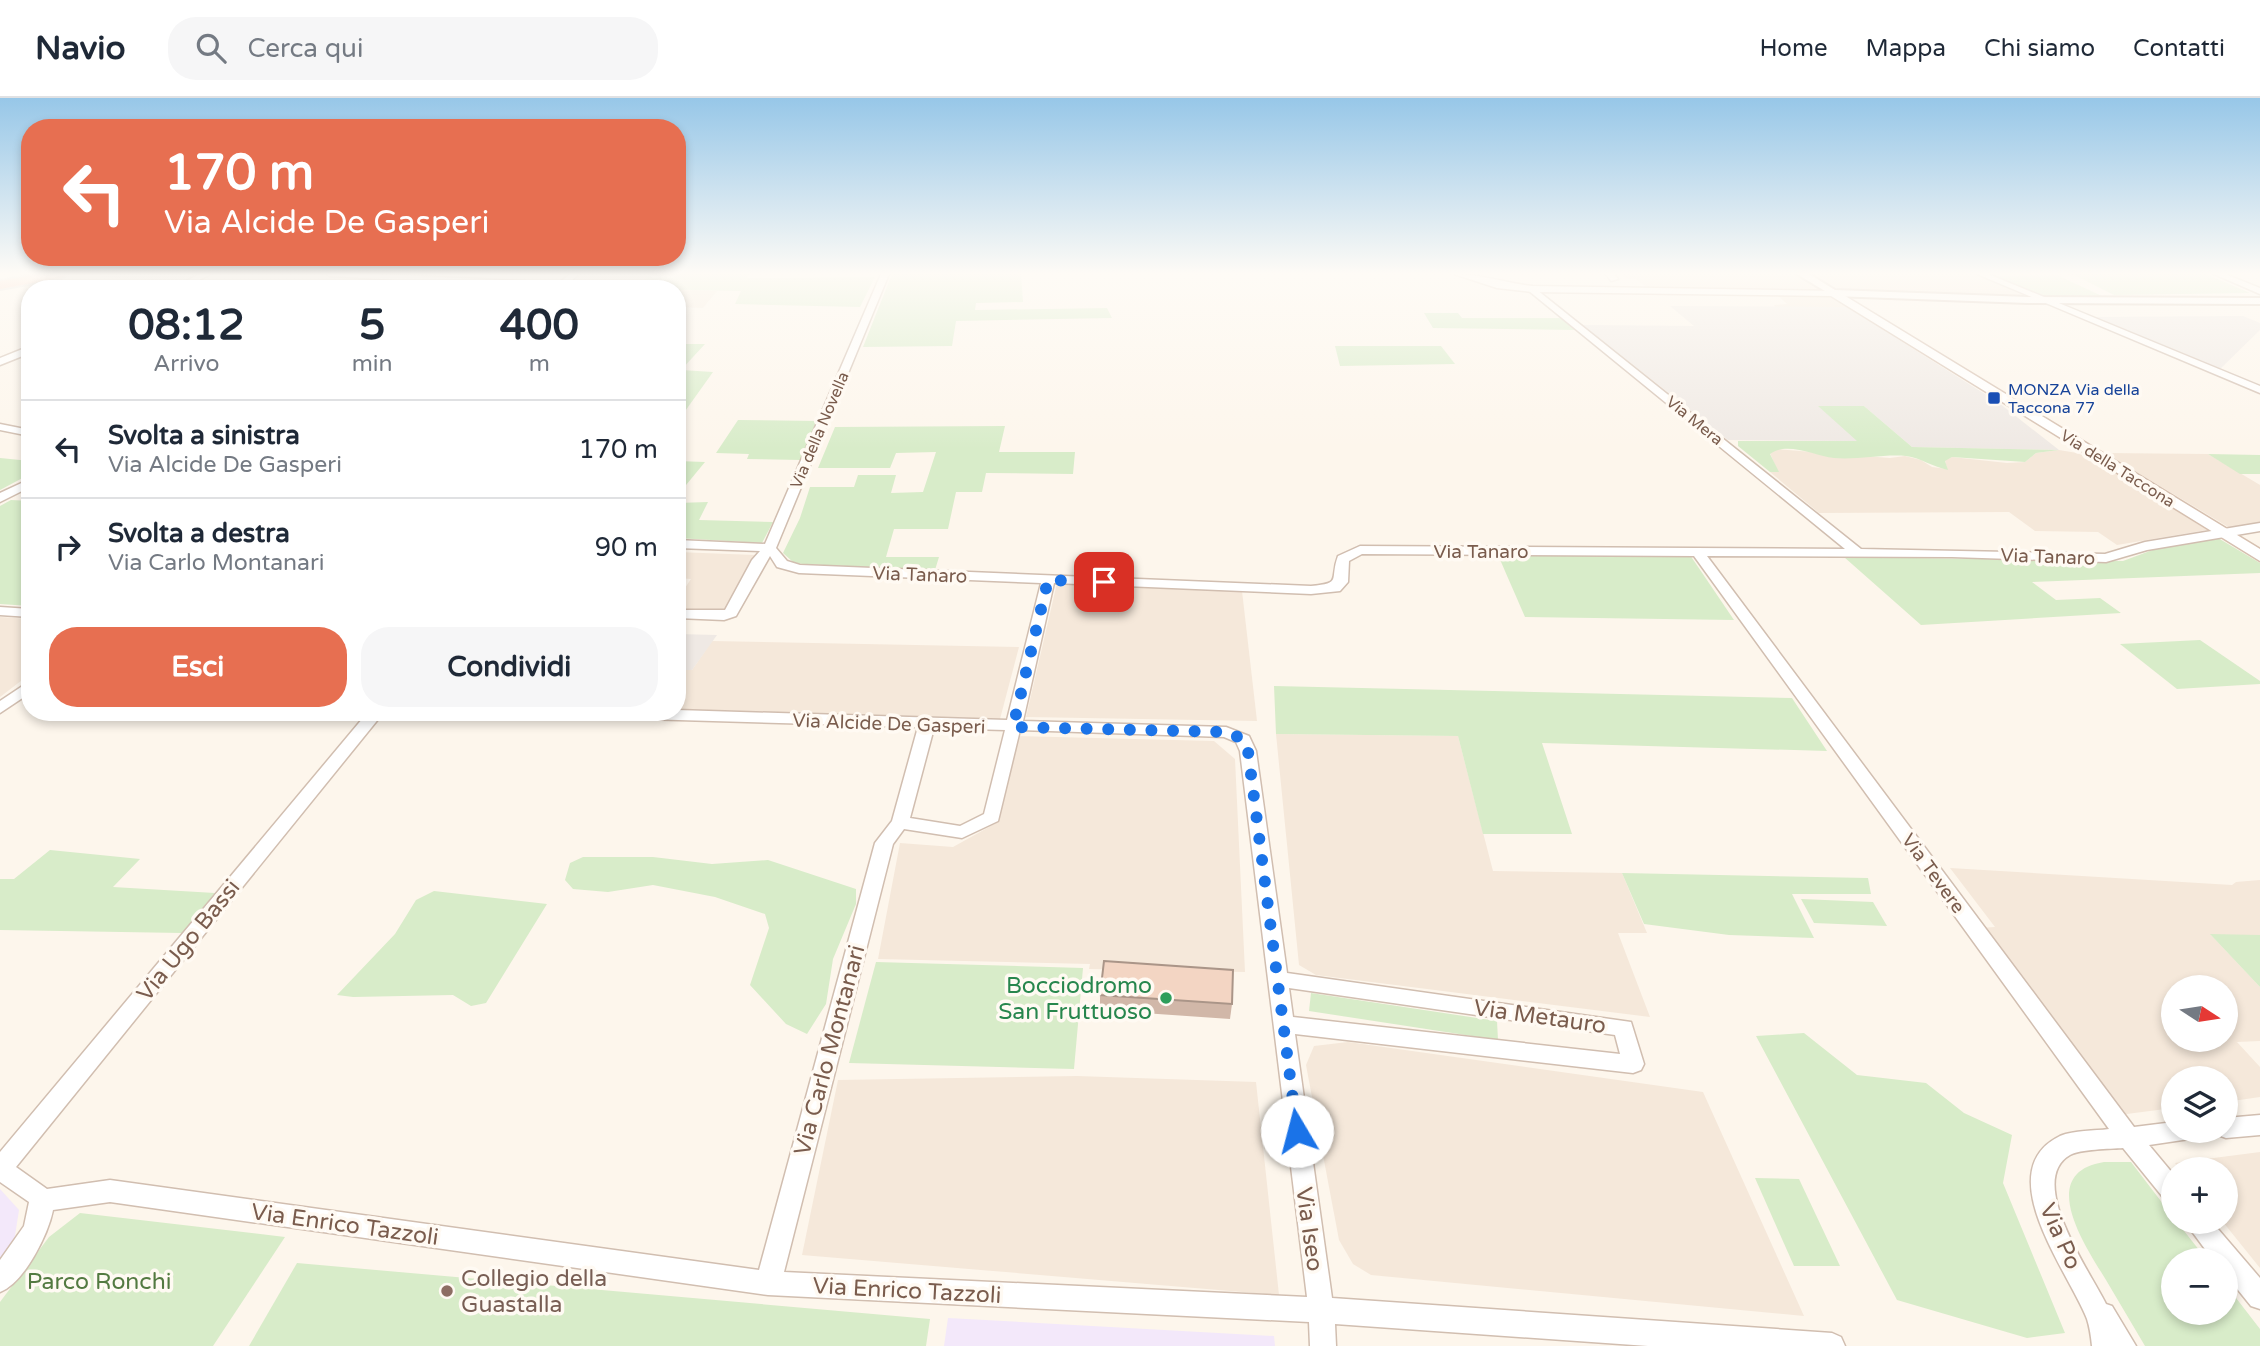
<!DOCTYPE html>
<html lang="it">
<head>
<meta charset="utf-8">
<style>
  :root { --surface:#fff; --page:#f6f6f7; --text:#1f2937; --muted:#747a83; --line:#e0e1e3; --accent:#e76f51 }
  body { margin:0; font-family:"Varela Round",sans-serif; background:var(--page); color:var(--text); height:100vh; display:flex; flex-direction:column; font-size:26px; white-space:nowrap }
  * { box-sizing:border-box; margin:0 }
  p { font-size:23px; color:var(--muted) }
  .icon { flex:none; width:38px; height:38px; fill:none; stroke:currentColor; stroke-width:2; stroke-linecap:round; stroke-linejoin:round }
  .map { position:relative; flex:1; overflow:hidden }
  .sheet { position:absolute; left:21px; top:182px; width:665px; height:441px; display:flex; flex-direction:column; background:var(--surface); border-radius:28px; box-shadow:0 4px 10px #0003 }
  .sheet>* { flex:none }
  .guide { position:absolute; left:21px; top:21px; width:665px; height:147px; border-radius:28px; box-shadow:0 4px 10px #0003; background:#e76f51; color:#fff; overflow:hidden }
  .needle { width:46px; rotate:102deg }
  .buttons { position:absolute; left:2161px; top:877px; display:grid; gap:14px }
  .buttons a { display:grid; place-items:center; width:77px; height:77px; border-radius:50%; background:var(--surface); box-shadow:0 4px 10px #0003; font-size:35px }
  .pin { position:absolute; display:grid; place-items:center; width:60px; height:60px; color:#fff; margin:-30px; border-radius:14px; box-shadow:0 4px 10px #0006 }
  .me { position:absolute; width:77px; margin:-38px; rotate:352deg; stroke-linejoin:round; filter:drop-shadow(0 0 5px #0008) }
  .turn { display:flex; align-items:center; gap:24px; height:147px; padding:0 28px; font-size:32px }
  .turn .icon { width:91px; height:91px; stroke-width:2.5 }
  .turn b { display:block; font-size:49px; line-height:60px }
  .eta { display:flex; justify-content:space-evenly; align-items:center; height:119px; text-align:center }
  .eta b { font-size:42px; font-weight:800; line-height:49px }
  .cta { display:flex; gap:14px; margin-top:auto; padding:14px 28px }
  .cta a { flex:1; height:80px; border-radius:28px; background:var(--accent); color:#fff; font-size:28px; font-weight:800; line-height:80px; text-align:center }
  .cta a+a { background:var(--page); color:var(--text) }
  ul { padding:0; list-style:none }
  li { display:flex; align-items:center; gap:21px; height:98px; padding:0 28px; border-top:2px solid var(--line) }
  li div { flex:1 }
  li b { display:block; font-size:26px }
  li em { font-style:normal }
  header { display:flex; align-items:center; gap:42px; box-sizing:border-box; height:98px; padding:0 35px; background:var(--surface); border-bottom:2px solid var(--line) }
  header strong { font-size:33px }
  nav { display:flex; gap:38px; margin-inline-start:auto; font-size:24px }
  .search { width:490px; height:63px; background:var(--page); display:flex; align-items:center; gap:18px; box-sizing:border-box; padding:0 24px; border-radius:28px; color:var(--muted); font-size:26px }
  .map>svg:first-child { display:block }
</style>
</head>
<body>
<header>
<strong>Navio</strong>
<div class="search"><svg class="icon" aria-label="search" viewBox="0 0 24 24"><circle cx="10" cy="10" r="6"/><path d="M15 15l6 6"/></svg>Cerca qui</div>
<nav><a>Home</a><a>Mappa</a><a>Chi siamo</a><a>Contatti</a></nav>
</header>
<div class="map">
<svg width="2260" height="1248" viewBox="0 0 2260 1248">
  <rect width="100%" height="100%" fill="#fdf6ec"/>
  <!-- residential -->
  <g fill="#f5e8da" fill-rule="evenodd">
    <polygon points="577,176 650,176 636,191 561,191"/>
    <polygon points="1622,176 1796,176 1819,191 1646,189 1636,181 1627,181"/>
    <polygon points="1810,176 1973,176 2026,198 1842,193"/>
    <polygon points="413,181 551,189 394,191"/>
    <polygon points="677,192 717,193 703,210 677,209"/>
    <polygon points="1776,196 1829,198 1847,209 1775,209 1774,207 1787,206"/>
    <polygon points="1776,351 1890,360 1905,358 1921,362 1932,369 1947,371 1945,362 1952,359 2007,365 2025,364 2036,355 2059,352 2077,355 2105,367 2207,432 2117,447 2098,434 2035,433 2009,414 1819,415 1770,374 1778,374 1770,355"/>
    <polygon points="2105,355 2208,356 2260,387 2260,424 2230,430"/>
    <polygon points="677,454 755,457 723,514 677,513 677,502 691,481 677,480"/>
    <polygon points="1057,485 1242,493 1257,623 1026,619"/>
    <polygon points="0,519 30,521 30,576 0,599"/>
    <polygon points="712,543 1019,549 1000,621 677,611 677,572 692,572"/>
    <polygon points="1276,636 1458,638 1493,773 1622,775 1647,835 1618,835 1650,919 1316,877 1299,867"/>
    <polygon points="1016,638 1214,643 1235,661 1245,874 1089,871 1090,866 878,861 900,745 953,749 998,724"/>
    <path d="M1950,770l282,17 4,-3 24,-2v55h-49l49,52v54l-23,1 23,25v30l-34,5v-24h-52l-1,30 -54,7 -139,-187 15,-1zM2174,889h52v53h-52z"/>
    <polygon points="1348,944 1703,994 1804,1218 1371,1177 1353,1166 1339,1142 1306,967 1314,948"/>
    <polygon points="1077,978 1256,984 1279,1197 802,1157 838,982"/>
    <polygon points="2260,1054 2260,1170 2223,1124 2226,1124 2226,1071 2180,1071 2175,1065"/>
  </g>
  <!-- industrial -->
  <g fill="#efe9e4">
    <polygon points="121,176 202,176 183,184 101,179"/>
    <polygon points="1670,208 1847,209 1999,305 2059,352 1912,349 1864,308 1858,343 1728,342 1583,227 1694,228"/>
    <polygon points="2243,218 2260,225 2260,232 2219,272 2095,219"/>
    <polygon points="677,536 717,537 692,572 677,572"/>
  </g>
  <!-- education -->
  <g fill="#f3e8fa">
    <polygon points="0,1091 19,1112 14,1144 0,1161"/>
    <polygon points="948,1220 1274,1238 1275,1248 944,1248"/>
  </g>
  <!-- green -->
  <g fill="#d8ecc9">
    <polygon points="650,176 749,176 747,180 875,179 860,209 735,206 741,193 636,191"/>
    <polygon points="892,176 1021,176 1023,204 976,205 975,212 1107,210 1112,220 956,223 952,248 863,249"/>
    <polygon points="2072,176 2206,176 2250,195 2114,197"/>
    <polygon points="2057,177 2104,199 2050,199 2032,196 1994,178"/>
    <polygon points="1424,215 1458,215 1462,220 1564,220 1579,232 1433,230"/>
    <polygon points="677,246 705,246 681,272 713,274 683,316 677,316"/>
    <polygon points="1335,248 1441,248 1455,266 1340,268"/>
    <path d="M1818,308h46l48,41 147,3 -23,3 -11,9 -73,-5 -7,4 3,9c-15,-3 -27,-12 -42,-14 -22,-2 -49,4 -72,2 -19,-2 -47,-17 -64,-4l9,18h-9l-32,-26v-5h119z"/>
    <polygon points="738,322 818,323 801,362 747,361 749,356 716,355"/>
    <polygon points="1005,328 999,354 1075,354 1073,376 986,375 982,394 956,394 948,431 894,431 886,459 939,459 935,472 802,466 793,464 783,455 800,420 810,389 854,389 858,377 896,377 891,395 923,394 936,354 896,355 890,370 818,370 835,329"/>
    <polygon points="2208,356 2260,357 2260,376 2240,376"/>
    <polygon points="0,360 30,363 30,376 0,392"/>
    <polygon points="677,363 705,364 677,398"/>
    <polygon points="11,402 30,403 30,508 0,506 0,408"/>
    <polygon points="708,404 699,422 773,424 762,445 677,440 677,405"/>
    <polygon points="2218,440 2260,465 2260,475 2032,484 2056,502 2100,500 2121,515 1921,527 1844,459 2123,463 2166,447"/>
    <polygon points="1498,457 1690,457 1734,522 1525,519"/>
    <polygon points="2200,542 2260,583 2260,586 2177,591 2120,546"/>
    <polygon points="1274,588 1792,600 1827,653 1542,645 1572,736 1483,736 1458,638 1276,636"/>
    <polygon points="50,752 140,761 113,789 215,795 182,835 0,832 0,781 14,781"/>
    <polygon points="583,759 653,759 712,766 768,762 856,791 856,806 833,861 826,906 807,936 786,926 750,887 769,830 765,816 715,799 653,787 608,794 573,791 565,782 570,765"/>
    <polygon points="1622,775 1868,780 1871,796 1792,796 1814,840 1729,837 1644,826"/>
    <polygon points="434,793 547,806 486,905 471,908 453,897 353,899 337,897 395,836 416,802"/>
    <polygon points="1801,801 1873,804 1887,828 1814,825"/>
    <polygon points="2210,836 2260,837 2260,889"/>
    <polygon points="876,864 1083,870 1074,971 849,965"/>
    <polygon points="1311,895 1497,923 1498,942 1309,913"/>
    <polygon points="1804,935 1857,977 1926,985 1964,1015 2012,1037 2003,1085 2065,1235 2027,1240 1897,1202 1756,938"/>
    <path d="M2104,1064h27l42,55 1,5h3l30,38h-33v52h52v-27l34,44v17h-115c-13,-22 -26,-44 -39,-66 -20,-33 -71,-107 -2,-118z"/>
    <polygon points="1755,1080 1799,1081 1840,1168 1794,1168"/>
    <polygon points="80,1115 285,1139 213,1248 0,1248 0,1204 49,1139"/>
    <polygon points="297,1165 930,1221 926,1248 249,1248"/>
  </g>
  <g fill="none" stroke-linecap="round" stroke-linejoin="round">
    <defs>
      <g id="minor">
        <polygon points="200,176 211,176 181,191 170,191"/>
        <polygon points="326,176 377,176 559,185 570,176 579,176 562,191 553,191 330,178"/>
        <path d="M881,176h8l-113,274 11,13 13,4 511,21c32,-3 18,-6 27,-30l22,-10 485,3 -316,-258v-4l3,-1 329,263 244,5 40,-12 115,-19v8l-113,19 -41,12 -154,-5 -245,-1 427,571 40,-5v8h32l-3,7 -54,8 25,30v29l-8,-3 -43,-53c-13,1 -43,1 -53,7 -45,26 21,118 36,149l6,2 24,40h-44c-1,-9 -2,-18 -5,-27 -17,-45 -99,-148 -27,-183 14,-6 34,-5 49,-7l-415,-573 -332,-2 -13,7 -1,21 -8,9 -29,3 -257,-11 -31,138 203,6 23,9 7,15 31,222 344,49 13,42 -3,6 -8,3 -338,-39 37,264 500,35 9,4 4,9h-197l-313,-22 1,22h-26l-1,-24 -541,-27 -658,-93 -57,8c-5,25 -29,73 -53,82v-32l24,-34 5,-24 -29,-20v-30l368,-440h16l-368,455 31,22 63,-9 649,90 116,-427 17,-22 26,-94 -342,-10 -8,-5 109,-2 330,10 34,-137 -242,-10 -22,-6 -7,-11 -34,60 -12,4 -47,-2v-8h48l27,-50 8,-9 -83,-3v-8l88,4zM934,630l71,2 -21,84 -24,12 -50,-8zM1020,632l204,7 12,5 4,9 67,546 -523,-25 109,-428 11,-15 58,9 36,-17zM1289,890l326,47 5,19 -327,-37z"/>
        <polygon points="1606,176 1614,176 1618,181 1611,183"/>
        <polygon points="1977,176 1988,176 2260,288 2260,295"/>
        <polygon points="2214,176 2225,176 2260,190 2260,196"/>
        <polygon points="30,248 30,255 0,267 0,260"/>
        <polygon points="0,326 30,332 30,338 0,332"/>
        <polygon points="30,381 30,389 0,404 0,395"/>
        <polygon points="0,509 30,511 30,519 0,517"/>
        <polygon points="30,583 30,595 0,615 0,603"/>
        <polygon points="2260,1017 2260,1037 2226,1040 2218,1037 2216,1032 2226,1032 2226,1020"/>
        <polygon points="2185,1124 2212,1124 2260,1180 2260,1211 2251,1208 2226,1177 2226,1162 2213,1162"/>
      </g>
      <polygon id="tertiary" points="1797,176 1809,176 1835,192 2028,199 2260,200 2260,206 2028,205 1833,198"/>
      <path id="secondary" d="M1454,176c26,0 52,9 78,12l305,5 423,258v12l-429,-265 -299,-4 -35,-4z"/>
      <polygon id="motorway" points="37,176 68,176 61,180 0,191 0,183"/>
    </defs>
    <!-- minor casing -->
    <use href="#minor" stroke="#d1beb0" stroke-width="3"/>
    <!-- tertiary casing -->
    <use href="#tertiary" stroke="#d1beb0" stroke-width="4"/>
    <!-- secondary casing -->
    <use href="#secondary" stroke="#d6c0b0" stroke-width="3"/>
    <!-- motorway casing -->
    <use href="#motorway" stroke="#dad1cd" stroke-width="4"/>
    <!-- minor -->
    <use href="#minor" fill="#fff" fill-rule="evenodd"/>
    <!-- tertiary -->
    <use href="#tertiary" fill="#fff" fill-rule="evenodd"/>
    <!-- secondary -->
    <use href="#secondary" fill="#fff" fill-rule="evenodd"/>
    <!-- motorway -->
    <use href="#motorway" fill="#f7b7a3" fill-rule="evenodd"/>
  </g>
  <!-- wall -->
  <polygon fill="#d1b7a8" points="1100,897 1232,906 1230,921 1100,912"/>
  <!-- building -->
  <polygon fill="#f3d5c3" stroke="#aa9588" stroke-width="2" points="1104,863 1233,872 1232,906 1100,897"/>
  <!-- sky -->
  <linearGradient id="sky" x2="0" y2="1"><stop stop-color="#97c7e8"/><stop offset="0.5" stop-color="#fefbf6"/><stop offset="1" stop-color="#fefbf6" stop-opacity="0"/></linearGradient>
  <rect width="2260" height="351" fill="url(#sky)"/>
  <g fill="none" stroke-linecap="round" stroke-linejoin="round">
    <!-- route -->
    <polyline stroke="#1a73e8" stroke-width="12" stroke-dasharray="0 21.6" points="1104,484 1048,482 1013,629 1226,634 1243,641 1248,653 1297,1033"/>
  </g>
  <!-- markers -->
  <rect fill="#1a4fb4" stroke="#fffaf3" stroke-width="2.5" x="1987" y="293" width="14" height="14" rx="3.5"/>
  <circle fill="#2e9e5b" stroke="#fffaf3" stroke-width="2.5" cx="1166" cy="900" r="7"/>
  <circle fill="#8d6e63" stroke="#fffaf3" stroke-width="2.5" cx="447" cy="1193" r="7"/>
  <g text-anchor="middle" stroke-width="7" stroke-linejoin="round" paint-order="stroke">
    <!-- far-transit labels -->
    <g font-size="16" fill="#164399" stroke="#fffaf3" text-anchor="start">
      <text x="2008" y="297">MONZA Via della<tspan x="2008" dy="18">Taccona 77</tspan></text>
    </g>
    <!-- far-street labels -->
    <g font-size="16" fill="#7a5c4d" stroke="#fffaf3">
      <text transform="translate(1695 322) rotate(39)" y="6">Via Mera</text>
      <text transform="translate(819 332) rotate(-67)" y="6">Via della Novella</text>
      <text transform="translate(2118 370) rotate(32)" y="6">Via della Taccona</text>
    </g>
    <!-- street labels -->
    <g font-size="19" fill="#7a5c4d" stroke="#fffaf3">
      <text x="1481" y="460">Via Tanaro</text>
      <text transform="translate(2048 458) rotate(2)" y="7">Via Tanaro</text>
      <text transform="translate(920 476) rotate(2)" y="7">Via Tanaro</text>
      <text transform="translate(889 625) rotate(2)" y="7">Via Alcide De Gasperi</text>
      <text transform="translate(1934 775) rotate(54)" y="7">Via Tevere</text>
    </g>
    <!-- near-street labels -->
    <g font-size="23" fill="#7a5c4d" stroke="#fffaf3">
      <text transform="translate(188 842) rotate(-51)" y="8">Via Ugo Bassi</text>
      <text transform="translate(1540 918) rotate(8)" y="8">Via Metauro</text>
      <text transform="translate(829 952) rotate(-75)" y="8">Via Carlo Montanari</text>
      <text transform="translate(345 1126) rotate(8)" y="8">Via Enrico Tazzoli</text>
      <text transform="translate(1310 1131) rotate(82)" y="8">Via Iseo</text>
      <text transform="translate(2061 1138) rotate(66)" y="8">Via Po</text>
      <text transform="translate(907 1192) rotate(3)" y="8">Via Enrico Tazzoli</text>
    </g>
    <!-- near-leisure labels -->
    <g font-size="23" fill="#27864d" stroke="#fffaf3" text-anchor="end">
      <text x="1152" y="895">Bocciodromo<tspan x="1152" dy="26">San Fruttuoso</tspan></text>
    </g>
    <!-- near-education labels -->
    <g font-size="23" fill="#785e54" stroke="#fffaf3" text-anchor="start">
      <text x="461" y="1188">Collegio della<tspan x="461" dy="26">Guastalla</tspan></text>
    </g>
    <!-- near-park labels -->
    <g font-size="23" fill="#537a41" stroke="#fffaf3">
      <text x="99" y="1191">Parco Ronchi</text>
    </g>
  </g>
</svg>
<div class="buttons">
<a><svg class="needle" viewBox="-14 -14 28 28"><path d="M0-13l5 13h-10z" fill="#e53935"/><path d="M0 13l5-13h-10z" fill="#747a83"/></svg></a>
<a><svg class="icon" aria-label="layers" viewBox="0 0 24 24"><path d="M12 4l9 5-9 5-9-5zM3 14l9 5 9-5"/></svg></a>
<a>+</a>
<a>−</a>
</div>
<div class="pin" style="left:1104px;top:484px;background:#d93025"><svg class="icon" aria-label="arrive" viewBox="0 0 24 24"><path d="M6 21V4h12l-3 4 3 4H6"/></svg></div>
<svg class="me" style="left:1297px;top:1033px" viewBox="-20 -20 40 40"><circle r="19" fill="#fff"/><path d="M0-13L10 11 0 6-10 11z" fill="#1a73e8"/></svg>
<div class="guide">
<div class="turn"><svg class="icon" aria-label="left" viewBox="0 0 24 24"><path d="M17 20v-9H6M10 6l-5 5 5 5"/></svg><div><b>170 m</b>Via Alcide De Gasperi</div></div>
</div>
<section class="sheet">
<div class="eta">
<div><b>08:12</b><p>Arrivo</p></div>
<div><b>5</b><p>min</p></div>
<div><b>400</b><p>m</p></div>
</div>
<ul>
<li><svg class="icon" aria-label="left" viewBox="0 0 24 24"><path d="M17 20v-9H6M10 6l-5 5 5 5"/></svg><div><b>Svolta a sinistra</b><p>Via Alcide De Gasperi</p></div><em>170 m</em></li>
<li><svg class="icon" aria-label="right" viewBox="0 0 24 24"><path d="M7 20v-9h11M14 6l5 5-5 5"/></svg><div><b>Svolta a destra</b><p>Via Carlo Montanari</p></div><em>90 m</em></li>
</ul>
<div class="cta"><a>Esci</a><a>Condividi</a></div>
</section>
</div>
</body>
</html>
